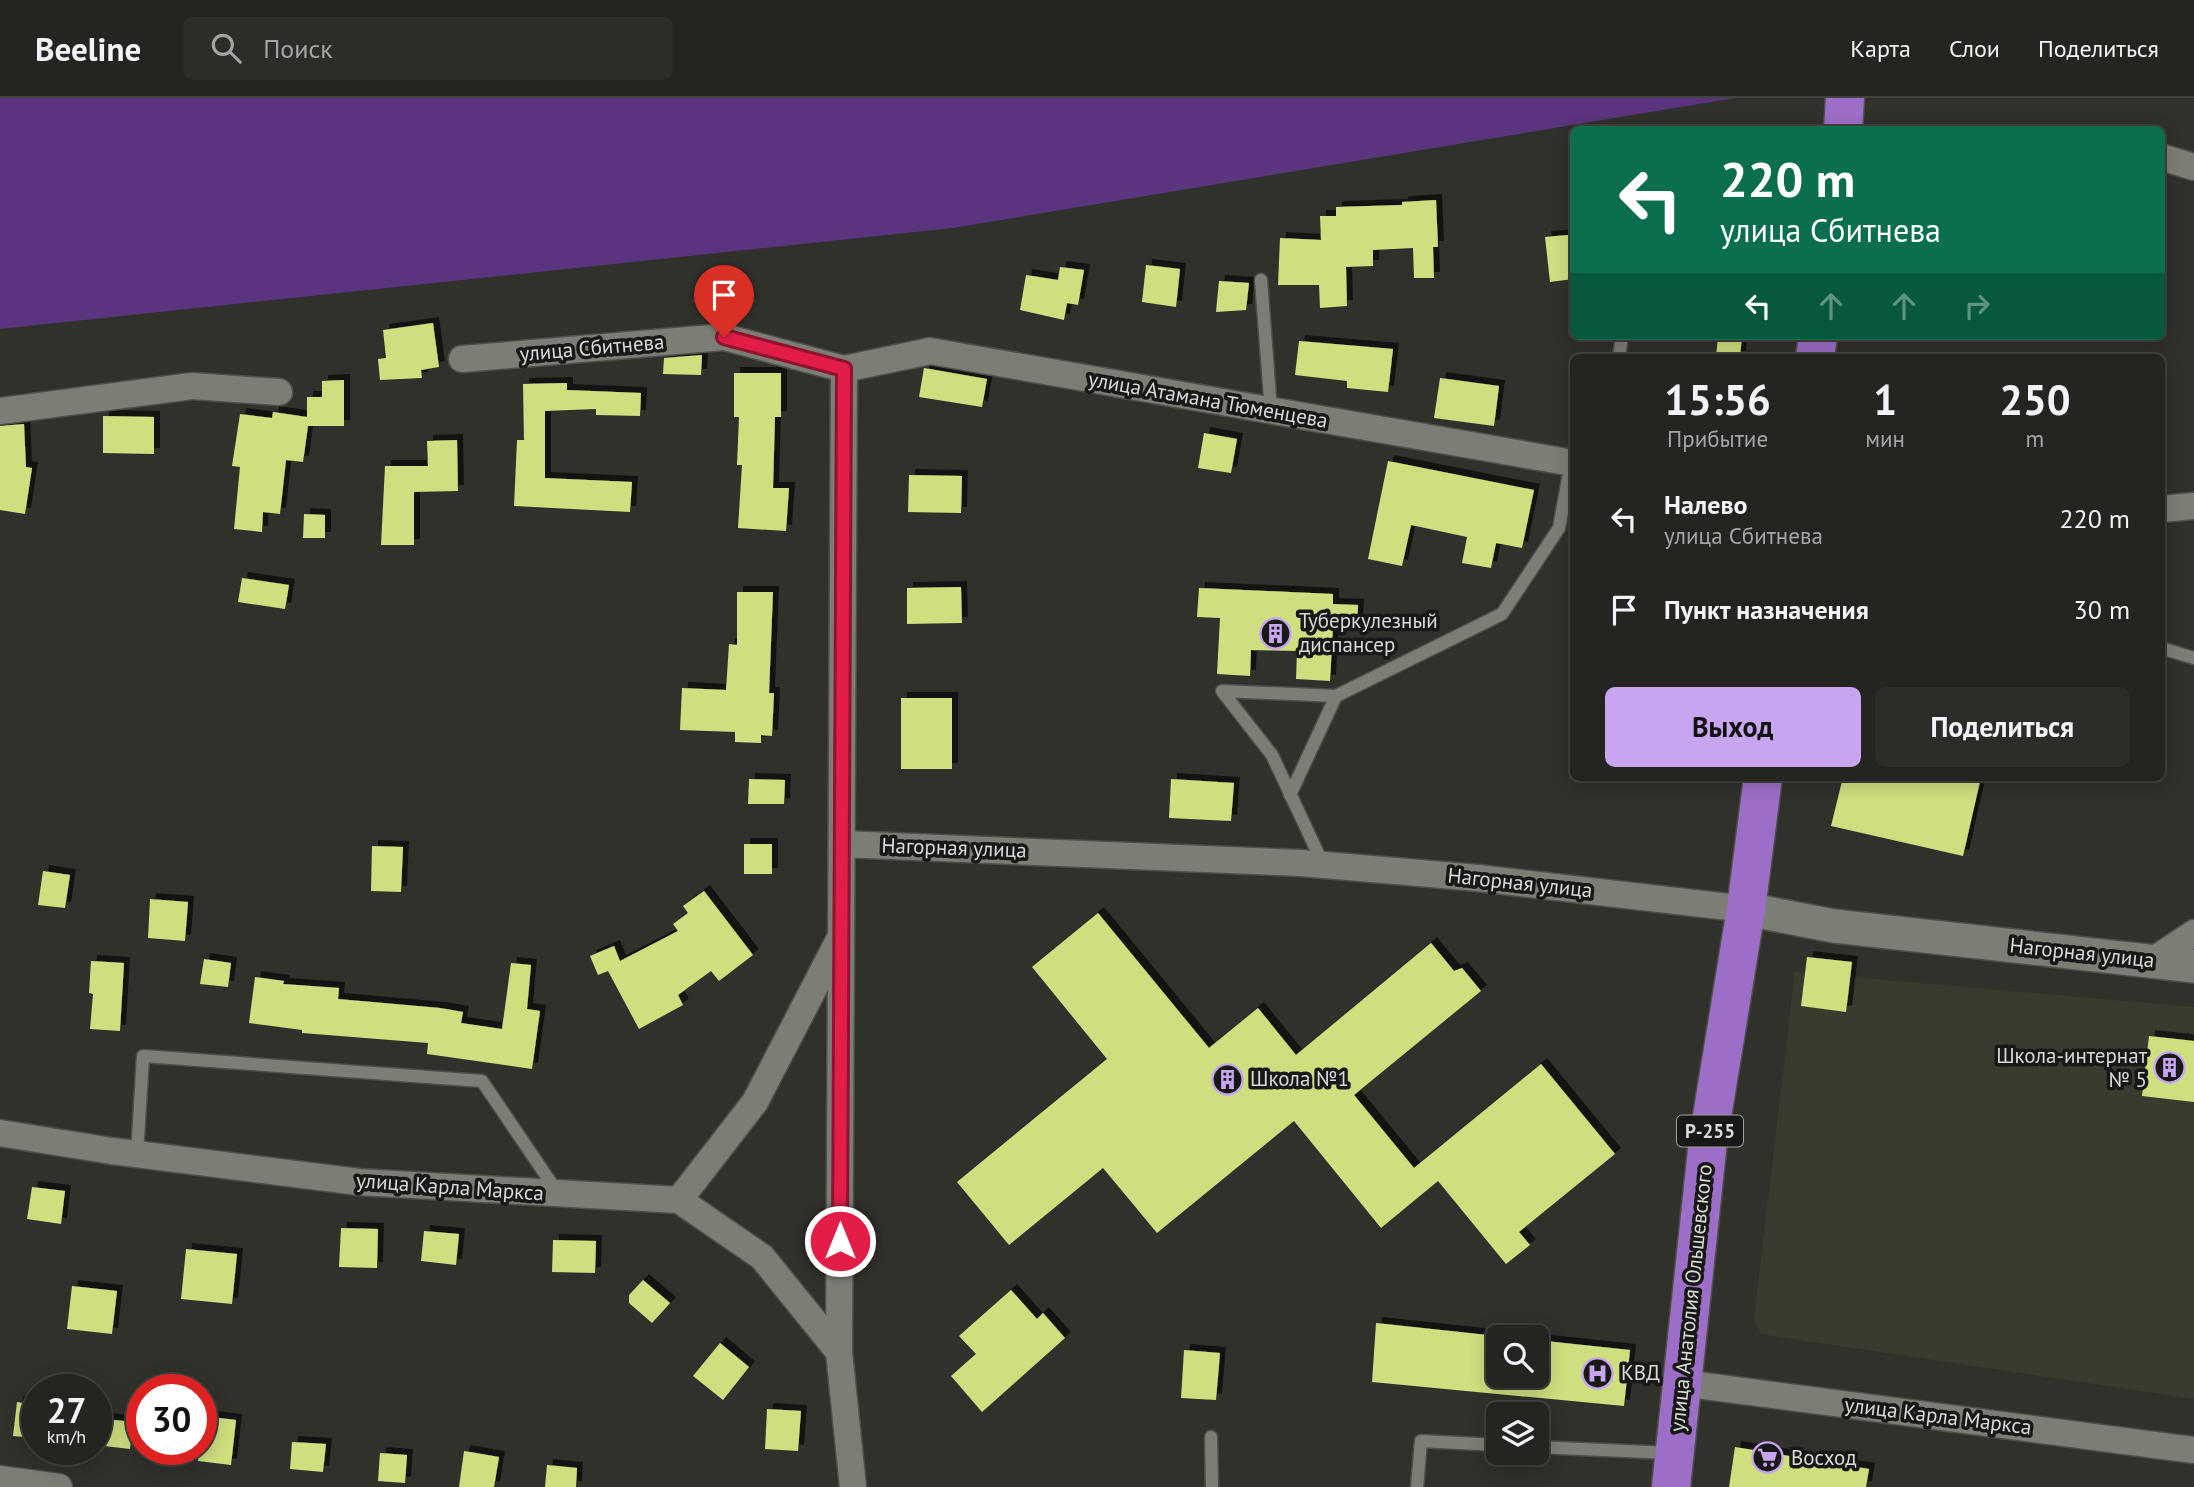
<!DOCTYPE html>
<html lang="ru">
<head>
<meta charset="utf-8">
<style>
  :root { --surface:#242520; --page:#2c2d29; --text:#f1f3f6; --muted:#a3a5a5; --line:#41423e; --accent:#c8a6ef }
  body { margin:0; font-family:"PT Sans",sans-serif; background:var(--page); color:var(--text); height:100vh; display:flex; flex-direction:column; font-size:26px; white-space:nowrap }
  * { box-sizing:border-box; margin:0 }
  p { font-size:23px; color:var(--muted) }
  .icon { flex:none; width:38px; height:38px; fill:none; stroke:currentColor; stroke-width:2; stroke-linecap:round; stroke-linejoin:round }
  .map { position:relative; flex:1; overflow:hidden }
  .drawer { position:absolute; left:1570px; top:256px; width:595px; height:427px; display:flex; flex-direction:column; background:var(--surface); border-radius:10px; box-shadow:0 4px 18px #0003,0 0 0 2px var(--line) }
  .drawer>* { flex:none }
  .guide { position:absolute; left:1570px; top:28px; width:595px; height:214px; border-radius:10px; box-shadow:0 4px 18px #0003,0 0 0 2px var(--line); background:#0b6e4f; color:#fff; overflow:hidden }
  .fabs { position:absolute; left:1486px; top:1227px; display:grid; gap:14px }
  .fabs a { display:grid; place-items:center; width:63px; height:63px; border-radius:10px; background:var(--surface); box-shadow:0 4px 18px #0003,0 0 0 2px var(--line); font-size:35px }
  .speed { position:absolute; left:21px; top:1276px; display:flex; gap:14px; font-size:35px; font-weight:700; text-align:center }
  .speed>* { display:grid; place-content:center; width:91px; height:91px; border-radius:50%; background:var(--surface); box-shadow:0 4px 18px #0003,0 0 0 2px var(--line); line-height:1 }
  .speed small { font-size:18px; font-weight:400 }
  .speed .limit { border:10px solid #d22; background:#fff; color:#111 }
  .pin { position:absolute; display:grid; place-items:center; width:60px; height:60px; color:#fff; margin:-72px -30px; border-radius:50% 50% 50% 0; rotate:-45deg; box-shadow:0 0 7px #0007 }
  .pin .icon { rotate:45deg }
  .me { position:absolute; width:77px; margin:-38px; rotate:0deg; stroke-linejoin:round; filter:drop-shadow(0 0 5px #0008) }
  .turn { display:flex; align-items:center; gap:24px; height:147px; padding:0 35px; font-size:32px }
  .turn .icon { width:91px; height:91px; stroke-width:2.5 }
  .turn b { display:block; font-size:49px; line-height:60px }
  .lanes { display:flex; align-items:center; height:66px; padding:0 35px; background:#0003; justify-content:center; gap:35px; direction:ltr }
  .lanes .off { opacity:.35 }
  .eta { display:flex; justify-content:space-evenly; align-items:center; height:119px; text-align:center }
  .eta b { font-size:42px; font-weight:700; line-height:49px }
  .cta { display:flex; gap:14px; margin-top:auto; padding:14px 35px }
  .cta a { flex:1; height:80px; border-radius:10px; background:var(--accent); color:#111; font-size:28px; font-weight:700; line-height:80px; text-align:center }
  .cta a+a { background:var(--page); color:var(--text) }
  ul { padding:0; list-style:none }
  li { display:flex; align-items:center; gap:21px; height:91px; padding:0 35px }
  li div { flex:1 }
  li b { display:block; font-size:26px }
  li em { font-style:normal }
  header { display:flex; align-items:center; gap:42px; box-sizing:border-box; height:98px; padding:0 35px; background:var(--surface); border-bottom:2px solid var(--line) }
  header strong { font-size:33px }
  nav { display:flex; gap:38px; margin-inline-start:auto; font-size:24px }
  .search { width:490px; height:63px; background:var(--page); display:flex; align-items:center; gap:18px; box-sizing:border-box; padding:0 24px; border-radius:10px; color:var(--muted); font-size:26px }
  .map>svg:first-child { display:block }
</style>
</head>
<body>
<header>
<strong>Beeline</strong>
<div class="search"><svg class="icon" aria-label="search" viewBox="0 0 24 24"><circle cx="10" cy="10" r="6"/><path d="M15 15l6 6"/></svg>Поиск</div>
<nav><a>Карта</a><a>Слои</a><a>Поделиться</a></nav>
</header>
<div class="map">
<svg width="2194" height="1389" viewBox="0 0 2194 1389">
  <defs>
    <filter id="shadow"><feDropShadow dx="6" dy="-6" stdDeviation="0" flood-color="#0009"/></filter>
  </defs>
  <rect width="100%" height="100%" fill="#30312b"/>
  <!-- built -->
  <polygon fill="#393b2f" points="1795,874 2194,909 2194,1301 1760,1236 1754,1219"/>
  <!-- water -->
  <polygon fill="#5a347e" points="0,0 1735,0 953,130 0,231"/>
  <!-- building -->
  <g fill="#cddf7f" filter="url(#shadow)">
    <polygon points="1436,102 1438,149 1433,149 1434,180 1414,180 1413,150 1373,152 1373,168 1346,169 1347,208 1320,210 1319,187 1278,187 1280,140 1321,142 1320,118 1336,118 1336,109 1402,107 1402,104"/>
    <polygon points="1568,137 1573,181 1550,184 1545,139"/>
    <polygon points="1146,167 1180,171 1176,209 1142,204"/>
    <polygon points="1060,169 1084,172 1078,207 1067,205 1064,222 1020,212 1026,177 1058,182"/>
    <polygon points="1219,183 1249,185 1246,212 1216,214"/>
    <polygon points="433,225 439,269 421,272 422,280 380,282 378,261 386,260 383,232"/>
    <polygon points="1718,238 1742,238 1740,259 1716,259"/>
    <polygon points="1299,243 1393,251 1388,294 1347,290 1347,283 1295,277"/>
    <polygon points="702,257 701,277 663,276 664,260"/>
    <polygon points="924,270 987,281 982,309 919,299"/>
    <polygon points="734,275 781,275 781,319 775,319 773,390 789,390 786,433 738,430 742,367 737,367 739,319 734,319"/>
    <polygon points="1440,280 1499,288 1494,328 1434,320"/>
    <polygon points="344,282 344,328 308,328 303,364 286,362 280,416 263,414 262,434 234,431 240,369 232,368 240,316 272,320 273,314 307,319 307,299 322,299 322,283"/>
    <polygon points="567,285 567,292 641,295 640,318 596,317 596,311 545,313 545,380 632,384 630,414 514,408 517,342 524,342 523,286"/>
    <polygon points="103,318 154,319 154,356 103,355"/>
    <polygon points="24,326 26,369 32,370 25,416 0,412 0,328"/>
    <polygon points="1204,335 1237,341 1231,375 1198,370"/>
    <polygon points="457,342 458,393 414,394 414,447 381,447 385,368 428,368 427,343"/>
    <polygon points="1388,363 1534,392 1522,450 1496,445 1491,470 1462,465 1467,439 1411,427 1402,468 1368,461"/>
    <polygon points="909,377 962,378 961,415 908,414"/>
    <polygon points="304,416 325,417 325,440 303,440"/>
    <polygon points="242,480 289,487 285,511 238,504"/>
    <polygon points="961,489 962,525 907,526 907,490"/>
    <polygon points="1199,490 1333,496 1333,506 1358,507 1357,530 1333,529 1330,583 1296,581 1297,553 1251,552 1250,578 1217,576 1220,520 1197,519"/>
    <polygon points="737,494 773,494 769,595 774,595 772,638 761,637 761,645 735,644 735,634 680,632 682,590 726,592 729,546 737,547"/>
    <rect x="901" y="600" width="51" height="71"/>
    <polygon points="1843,679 1981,679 1963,758 1831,728"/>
    <polygon points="749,681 785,682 784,706 748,706"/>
    <polygon points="1171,681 1234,685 1231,723 1169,720"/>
    <rect x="744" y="746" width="28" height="30"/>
    <polygon points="372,748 403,749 401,794 371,793"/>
    <polygon points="43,773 70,777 65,810 38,807"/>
    <polygon points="704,793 753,857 719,883 711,873 678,897 683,907 639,931 608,873 598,877 590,858 614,848 620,863 678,833 673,826 688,815 683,808"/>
    <polygon points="150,801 188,804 185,843 148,840"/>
    <polygon points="1098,815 1209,950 1258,910 1296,957 1431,845 1454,873 1462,870 1481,893 1354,997 1414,1070 1541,966 1615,1056 1519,1134 1530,1147 1506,1166 1438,1083 1381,1130 1294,1023 1157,1135 1103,1070 1009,1147 957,1084 1107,961 1032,869"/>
    <polygon points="1807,859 1852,864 1846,914 1801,908"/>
    <polygon points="204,861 231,865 228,889 200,886"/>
    <polygon points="91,863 124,865 120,933 90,931 93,896 89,895"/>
    <polygon points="511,865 531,867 527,911 540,913 532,971 427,956 428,945 302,935 302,932 249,925 255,879 284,883 283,886 339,890 338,901 440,910 463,914 461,925 502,931"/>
    <polygon points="2149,938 2194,943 2194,1004 2142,998"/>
    <polygon points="32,1089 65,1093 61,1126 27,1121"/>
    <polygon points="341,1130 378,1131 377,1170 339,1169"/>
    <polygon points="424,1133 459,1136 456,1167 421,1163"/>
    <polygon points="553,1142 596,1143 595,1175 552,1174"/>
    <polygon points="186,1151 237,1156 232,1206 181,1201"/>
    <polygon points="643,1182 670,1205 652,1225 629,1205 629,1197"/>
    <polygon points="72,1188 117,1193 112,1236 67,1231"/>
    <polygon points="1011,1192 1037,1221 1043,1215 1065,1240 982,1314 951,1278 976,1256 959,1238"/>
    <polygon points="1376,1225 1506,1239 1498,1239 1498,1278 1536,1278 1536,1242 1630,1252 1624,1308 1372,1284"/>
    <polygon points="720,1245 749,1269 723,1302 693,1278"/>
    <polygon points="1184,1252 1220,1255 1216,1302 1181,1300"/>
    <polygon points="17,1304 37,1307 37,1340 13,1338"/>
    <polygon points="767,1311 801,1313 798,1353 765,1351"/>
    <polygon points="203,1318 236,1322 231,1367 198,1363"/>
    <polygon points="96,1320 133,1324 130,1351 96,1347"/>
    <polygon points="292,1344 326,1346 323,1374 290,1371"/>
    <polygon points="1735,1349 1869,1371 1866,1389 1729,1389"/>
    <polygon points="464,1353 499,1359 494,1389 459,1389"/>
    <polygon points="380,1355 407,1357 405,1385 378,1383"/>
    <polygon points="547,1367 577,1370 576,1389 545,1389"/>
  </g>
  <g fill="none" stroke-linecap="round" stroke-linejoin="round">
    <defs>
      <g id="service">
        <polyline points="1261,182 1271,313"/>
        <polyline points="1619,259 1622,238"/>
        <polyline points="2161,550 2194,560"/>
        <polyline points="1336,598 1502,516 1559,430 1571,365"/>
        <polyline points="1290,697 1336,598 1222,593 1272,657 1323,766"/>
        <polyline points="137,1056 143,958 482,983 558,1095"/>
        <polyline points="1211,1339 1212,1389"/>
        <polyline points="1536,1349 1670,1355"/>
        <polyline points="1417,1389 1421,1343 1498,1347"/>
      </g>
      <g id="minor">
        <polyline points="2161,59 2194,69"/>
        <polyline points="462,261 724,239 844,271 930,253 1573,365"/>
        <polyline points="844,271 839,1254 853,1389"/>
        <polyline points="0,313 192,288 279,294"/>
        <polyline points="2161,411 2194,408"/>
        <polyline points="842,746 1301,765 1478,780 1746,811"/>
        <polyline points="2152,863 2194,835"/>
        <polyline points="0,1035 112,1053 359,1084 679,1102 762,1159 839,1254"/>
        <polyline points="679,1102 755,1004 839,842"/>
        <polyline points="1682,1285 2194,1352"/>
        <polyline points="0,1381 59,1389"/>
      </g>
      <polyline id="tertiary" points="1746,811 1834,828 2194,868"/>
      <g id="trunk">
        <polyline points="1843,32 1845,0"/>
        <polyline points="1815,259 1818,238"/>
        <polyline points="1671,1389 1708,1043 1746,811 1763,679"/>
      </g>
    </defs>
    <!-- service casing -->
    <use href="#service" stroke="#4e4f49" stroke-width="15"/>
    <!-- minor casing -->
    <use href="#minor" stroke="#4e4f49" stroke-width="29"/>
    <!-- tertiary casing -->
    <use href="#tertiary" stroke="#4e4f49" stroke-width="36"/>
    <!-- trunk casing -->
    <use href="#trunk" stroke="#4e4f49" stroke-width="41"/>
    <!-- service -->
    <use href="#service" stroke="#7c7e76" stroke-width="12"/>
    <!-- minor -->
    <use href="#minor" stroke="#7c7e76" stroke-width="26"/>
    <!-- tertiary -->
    <use href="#tertiary" stroke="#7c7e76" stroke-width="33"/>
    <!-- trunk -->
    <use href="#trunk" stroke="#9c6ec7" stroke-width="38"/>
  </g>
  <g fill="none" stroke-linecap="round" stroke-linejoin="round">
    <defs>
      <polyline id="route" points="724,239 844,271 840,1143"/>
    </defs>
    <!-- route casing -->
    <use href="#route" stroke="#92132f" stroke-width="18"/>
    <!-- route -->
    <use href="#route" stroke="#e11d48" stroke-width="12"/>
  </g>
  <!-- icons -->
  <defs>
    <symbol id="building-ring" viewBox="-11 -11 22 22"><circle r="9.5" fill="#181916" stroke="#c8a6ef" stroke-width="1.5"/><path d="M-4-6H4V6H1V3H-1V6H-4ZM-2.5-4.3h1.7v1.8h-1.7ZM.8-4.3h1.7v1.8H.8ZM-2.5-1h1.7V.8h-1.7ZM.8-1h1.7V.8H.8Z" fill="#c8a6ef"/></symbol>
    <symbol id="hospital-ring" viewBox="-11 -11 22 22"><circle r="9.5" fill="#181916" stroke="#c8a6ef" stroke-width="1.5"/><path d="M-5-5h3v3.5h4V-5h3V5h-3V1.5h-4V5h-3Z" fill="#c8a6ef"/></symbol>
    <symbol id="supermarket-ring" viewBox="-11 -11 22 22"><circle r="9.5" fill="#181916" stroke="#c8a6ef" stroke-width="1.5"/><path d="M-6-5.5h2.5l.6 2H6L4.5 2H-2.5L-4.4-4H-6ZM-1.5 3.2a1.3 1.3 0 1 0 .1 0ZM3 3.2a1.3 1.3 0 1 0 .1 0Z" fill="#c8a6ef"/></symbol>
  </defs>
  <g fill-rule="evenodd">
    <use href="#building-ring" x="1258" y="518" width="35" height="35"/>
    <use href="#building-ring" x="2152" y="952" width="35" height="35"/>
    <use href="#building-ring" x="1210" y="964" width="35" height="35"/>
    <use href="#hospital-ring" x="1580" y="1258" width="35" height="35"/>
    <use href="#supermarket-ring" x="1750" y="1342" width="35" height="35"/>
  </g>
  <g text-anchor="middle" stroke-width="7" stroke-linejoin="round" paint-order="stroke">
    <!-- shield labels -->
    <rect fill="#181916" stroke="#9fa09c" stroke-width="2" x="1677" y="1017.5" width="66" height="31" rx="5"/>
    <g font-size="19" font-weight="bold" fill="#d9dad5">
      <text x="1710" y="1040">Р-255</text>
    </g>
    <!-- street labels -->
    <g font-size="21" fill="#d9dad5" stroke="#181916">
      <text transform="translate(592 250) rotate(-5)" y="7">улица Сбитнева</text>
      <text transform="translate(1208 302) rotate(10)" y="7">улица Атамана Тюменцева</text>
      <text transform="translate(954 750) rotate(2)" y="7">Нагорная улица</text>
      <text transform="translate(1520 785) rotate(6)" y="7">Нагорная улица</text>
      <text transform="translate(2082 855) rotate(6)" y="7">Нагорная улица</text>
      <text transform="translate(450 1089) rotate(4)" y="7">улица Карла Маркса</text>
      <text transform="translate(1691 1200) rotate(-84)" y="7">улица Анатолия Ольшевского</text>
      <text transform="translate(1938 1318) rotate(7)" y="7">улица Карла Маркса</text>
    </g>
    <!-- poi labels -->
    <g font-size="21" fill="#d9dad5" stroke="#181916" text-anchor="start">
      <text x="1299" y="530">Туберкулезный<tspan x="1299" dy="24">диспансер</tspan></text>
      <text x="2147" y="965" text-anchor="end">Школа-интернат<tspan x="2147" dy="24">№ 5</tspan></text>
      <text x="1250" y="988">Школа №1</text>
      <text x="1621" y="1282">КВД</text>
      <text x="1791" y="1367">Восход</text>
    </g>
  </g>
</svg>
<div class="fabs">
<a><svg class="icon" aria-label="search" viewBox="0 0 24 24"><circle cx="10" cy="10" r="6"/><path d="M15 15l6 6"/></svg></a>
<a><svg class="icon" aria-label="layers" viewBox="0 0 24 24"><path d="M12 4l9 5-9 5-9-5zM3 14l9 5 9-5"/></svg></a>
</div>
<div class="speed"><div>27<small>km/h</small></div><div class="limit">30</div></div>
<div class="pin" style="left:724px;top:239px;background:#d93025"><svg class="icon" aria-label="arrive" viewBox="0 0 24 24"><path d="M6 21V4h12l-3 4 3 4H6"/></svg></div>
<svg class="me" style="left:840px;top:1143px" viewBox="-20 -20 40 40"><circle r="17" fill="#e11d48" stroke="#fff" stroke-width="3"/><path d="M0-11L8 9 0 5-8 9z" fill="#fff"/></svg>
<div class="guide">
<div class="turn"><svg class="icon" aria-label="left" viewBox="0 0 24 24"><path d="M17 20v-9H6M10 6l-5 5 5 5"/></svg><div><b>220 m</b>улица Сбитнева</div></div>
<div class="lanes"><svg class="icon" aria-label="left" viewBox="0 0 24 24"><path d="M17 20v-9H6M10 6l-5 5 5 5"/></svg><svg class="icon off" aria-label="ahead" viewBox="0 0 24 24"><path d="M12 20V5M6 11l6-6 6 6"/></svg><svg class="icon off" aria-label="ahead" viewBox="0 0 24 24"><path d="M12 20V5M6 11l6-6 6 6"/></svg><svg class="icon off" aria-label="right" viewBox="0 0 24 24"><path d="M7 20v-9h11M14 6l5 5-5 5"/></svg></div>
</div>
<section class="drawer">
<div class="eta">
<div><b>15:56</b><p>Прибытие</p></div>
<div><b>1</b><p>мин</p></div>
<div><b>250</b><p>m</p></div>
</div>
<ul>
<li><svg class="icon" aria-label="left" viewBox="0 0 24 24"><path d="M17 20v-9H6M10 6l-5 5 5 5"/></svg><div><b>Налево</b><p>улица Сбитнева</p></div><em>220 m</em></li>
<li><svg class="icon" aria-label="arrive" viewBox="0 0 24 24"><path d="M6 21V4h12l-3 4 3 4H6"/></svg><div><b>Пункт назначения</b></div><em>30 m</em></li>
</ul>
<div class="cta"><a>Выход</a><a>Поделиться</a></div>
</section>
</div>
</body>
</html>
